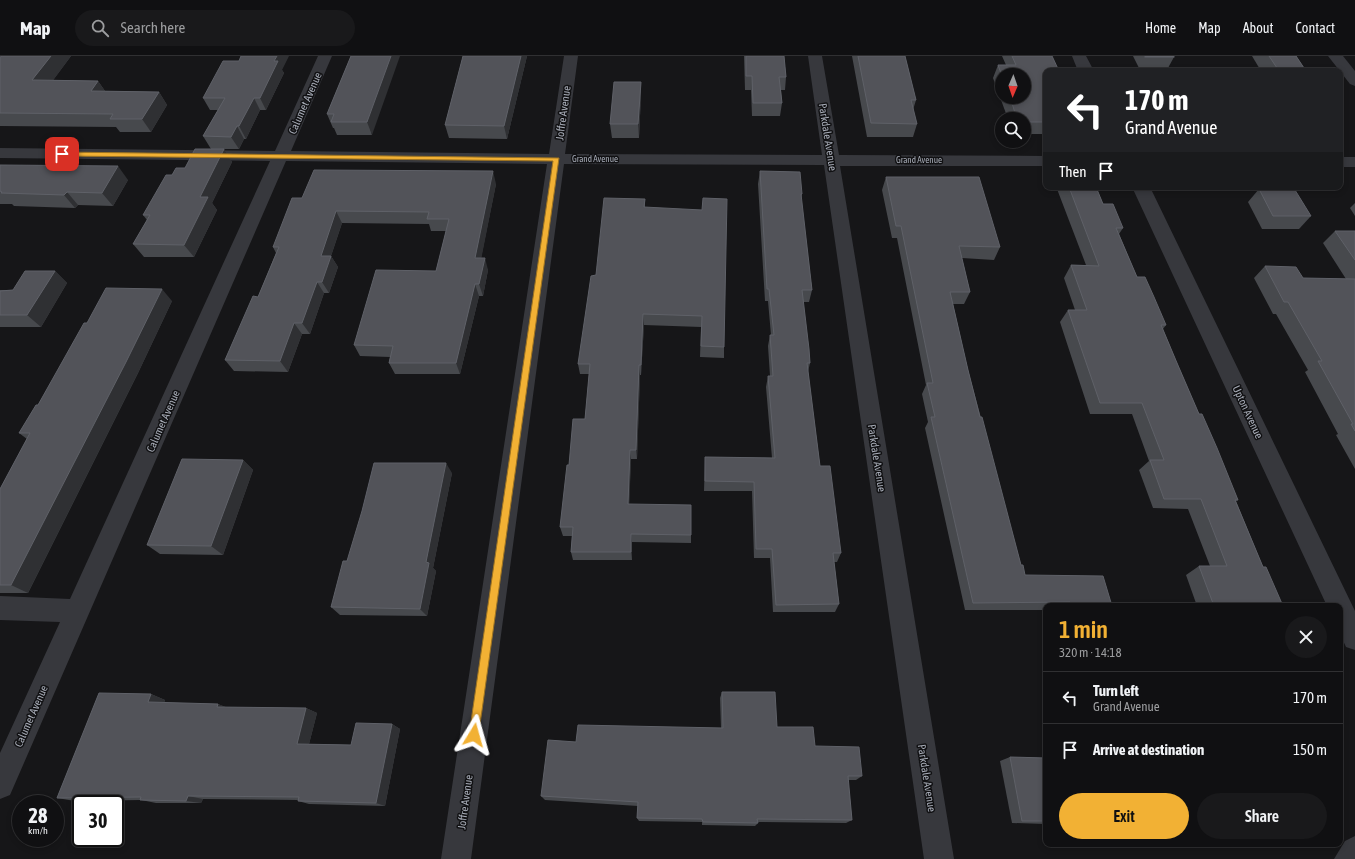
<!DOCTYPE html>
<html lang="en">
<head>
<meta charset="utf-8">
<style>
  :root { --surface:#101012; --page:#19191b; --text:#f1f3f6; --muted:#9c9d9f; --line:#303032; --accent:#f2b134 }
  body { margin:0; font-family:"Asap Condensed",sans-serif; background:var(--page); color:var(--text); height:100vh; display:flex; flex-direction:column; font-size:15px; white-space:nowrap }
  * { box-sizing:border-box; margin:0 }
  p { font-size:13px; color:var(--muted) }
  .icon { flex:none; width:22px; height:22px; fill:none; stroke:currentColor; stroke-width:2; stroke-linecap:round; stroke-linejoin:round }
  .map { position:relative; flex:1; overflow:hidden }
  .side { position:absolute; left:1043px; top:547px; width:300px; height:244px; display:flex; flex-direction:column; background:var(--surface); border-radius:8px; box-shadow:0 2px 6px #0003,0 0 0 1px var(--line) }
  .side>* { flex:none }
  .guide { position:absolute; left:1043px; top:12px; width:300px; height:122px; border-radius:8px; box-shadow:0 2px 6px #0003,0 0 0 1px var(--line); background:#202124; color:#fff; overflow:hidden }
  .needle { width:26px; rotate:182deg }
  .tools { position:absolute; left:995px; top:12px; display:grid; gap:8px }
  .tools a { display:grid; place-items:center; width:36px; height:36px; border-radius:50%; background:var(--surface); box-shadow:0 2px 6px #0003,0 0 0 1px var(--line); font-size:20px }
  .speed { position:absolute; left:12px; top:739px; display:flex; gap:8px; font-size:20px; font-weight:700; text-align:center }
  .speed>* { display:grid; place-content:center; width:52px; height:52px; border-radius:50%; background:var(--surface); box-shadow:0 2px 6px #0003,0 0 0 1px var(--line); line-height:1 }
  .speed small { font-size:10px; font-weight:400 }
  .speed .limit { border:2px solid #111; border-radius:6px; background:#fff; color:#111 }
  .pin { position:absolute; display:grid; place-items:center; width:34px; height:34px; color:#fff; margin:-17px; border-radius:8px; box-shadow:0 2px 6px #0006 }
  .me { position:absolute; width:44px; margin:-22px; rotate:8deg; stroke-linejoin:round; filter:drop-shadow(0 0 3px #0008) }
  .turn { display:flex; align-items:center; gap:14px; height:84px; padding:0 16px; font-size:18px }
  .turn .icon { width:52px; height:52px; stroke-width:2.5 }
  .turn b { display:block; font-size:28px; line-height:34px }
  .then { display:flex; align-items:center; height:38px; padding:0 16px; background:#0003; gap:8px; font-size:15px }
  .round { display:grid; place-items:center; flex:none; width:42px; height:42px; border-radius:21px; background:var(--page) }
  .headline { display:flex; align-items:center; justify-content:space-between; height:68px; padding:0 16px }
  h1 { font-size:24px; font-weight:600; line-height:30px; color:var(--accent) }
  .primary-button { display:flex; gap:8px; margin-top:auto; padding:8px 16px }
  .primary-button a { flex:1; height:46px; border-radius:24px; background:var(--accent); color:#111; font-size:16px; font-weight:600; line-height:46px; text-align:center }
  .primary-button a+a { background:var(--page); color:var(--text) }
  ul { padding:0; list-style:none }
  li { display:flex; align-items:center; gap:12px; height:52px; padding:0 16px; border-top:1px solid var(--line) }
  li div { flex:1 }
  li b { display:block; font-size:15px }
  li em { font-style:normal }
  header { display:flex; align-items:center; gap:24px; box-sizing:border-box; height:56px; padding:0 20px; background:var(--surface); border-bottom:1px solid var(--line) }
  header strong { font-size:19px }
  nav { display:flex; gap:22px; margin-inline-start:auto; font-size:14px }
  .search { width:280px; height:36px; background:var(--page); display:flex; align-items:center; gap:10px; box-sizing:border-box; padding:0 14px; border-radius:22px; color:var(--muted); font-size:15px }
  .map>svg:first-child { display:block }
</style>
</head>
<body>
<header>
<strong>Map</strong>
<div class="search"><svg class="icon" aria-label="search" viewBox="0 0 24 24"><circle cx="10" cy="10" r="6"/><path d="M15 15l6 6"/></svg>Search here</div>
<nav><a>Home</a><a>Map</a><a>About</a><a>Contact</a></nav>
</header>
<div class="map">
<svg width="1355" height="803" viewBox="0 0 1355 803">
  <rect width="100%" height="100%" fill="#161618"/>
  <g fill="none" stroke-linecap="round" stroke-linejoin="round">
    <!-- minor -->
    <g fill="#37383d" fill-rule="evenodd">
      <polygon points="318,0 332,0 291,95 549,98 564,0 578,0 565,98 822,99 808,0 822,0 839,99 1046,100 1046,110 840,110 954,803 924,803 824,109 564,108 471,803 441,803 547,108 286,105 10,739 0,743 0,697 60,566 0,564 0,540 70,543 270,105 0,102 0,92 275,95"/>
      <polygon points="1072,0 1086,0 1094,15 1078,15"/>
      <polygon points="1328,0 1343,0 1355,15 1355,30 1350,28"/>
      <rect x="1340" y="101" width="15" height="10"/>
      <polygon points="1132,131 1150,131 1355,555 1355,594 1346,591 1340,578 1340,550 1327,550"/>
      <polygon points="1355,780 1355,803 1334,803 1345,785"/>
    </g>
  </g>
  <!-- wall -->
  <g fill="#47494d" fill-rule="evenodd">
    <polygon points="71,0 53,24 98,25 105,35 159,36 167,49 151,76 120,76 116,71 0,70 0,2"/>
    <polygon points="351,0 372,79 337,79 334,72 333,72 327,58"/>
    <polygon points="463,0 527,0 507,83 449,82 445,69"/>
    <polygon points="744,0 784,0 786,21 785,34 781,34 782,47 780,60 752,60 751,34 745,34"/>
    <polygon points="852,0 905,0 916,44 913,54 917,68 913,81 867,81"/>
    <path d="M1002,0h50l-6,15v63h-22v-15h-16l-15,-41 5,-13h8zM1002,19l22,22h-22z"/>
    <polygon points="1133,0 1174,0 1174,1 1168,12 1139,12"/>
    <polygon points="1252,0 1296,0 1306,15 1261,15"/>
    <polygon points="282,14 284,17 266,54 260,54 246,83 244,83 239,93 224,93 232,106 212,147 217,154 194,201 144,201 133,188 147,164 143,159 172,119 185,112 211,93 203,80 218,54 210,54 203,42"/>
    <polygon points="641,26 641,39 639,82 612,82 610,68"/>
    <polygon points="0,109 128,124 113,150 78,149 75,152 14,150 12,148 0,148"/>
    <polygon points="760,115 802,138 801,143 812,234 809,246 803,246 810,307 808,316 820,410 841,497 837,506 834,506 839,548 835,556 773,556 770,502 754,502 752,435 704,435 705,401 772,402 766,331 768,320 770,320 768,290 770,279 771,279 768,245 765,245 758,128"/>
    <polygon points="886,121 1000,191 994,204 962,202 970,236 964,248 953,248 968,314 1021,509 1025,519 1112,550 1046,550 1046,554 965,554 925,372 928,366 922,338 926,329 897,182 892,182 882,134"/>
    <polygon points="496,128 481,202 488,214 483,240 479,240 460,318 395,318 389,307 390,301 360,300 354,289 436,215 446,175 431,175 429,168 342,167 331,200 338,211 329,237 324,237 310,278 302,278 288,316 234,315 225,304 258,241 276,197 273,191 302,142"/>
    <polygon points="1059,131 1096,131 1103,148 1123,172 1119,178 1137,221 1166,269 1163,273 1177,307 1199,358 1238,444 1236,445 1263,511 1283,550 1197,550 1186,519 1199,510 1210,510 1188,453 1153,452 1139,414 1149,405 1132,358 1090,358 1060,266 1068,254 1075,254 1064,222 1071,209 1086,209 1057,133"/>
    <polygon points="1259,133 1311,160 1299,173 1262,173 1248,146"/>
    <polygon points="645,143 645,151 724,291 724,302 700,301 701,271 644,269 641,319 640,319 637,403 631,403 629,448 691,479 691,487 632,486 632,504 573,504 571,496 572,480 563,480 560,471 569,409 585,363 589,318 580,318 578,308 596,219"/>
    <polygon points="1355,147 1355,160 1350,152"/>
    <polygon points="1335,175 1355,175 1355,413 1336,379 1338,378 1305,316 1308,314 1276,258 1273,258 1254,222 1265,210 1303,222 1346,223 1323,187"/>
    <polygon points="55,215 67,227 41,271 0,271 0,234 13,234"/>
    <polygon points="172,245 138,317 28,537 0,537 0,433 27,383 19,377 38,349 87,267"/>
    <polygon points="243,404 253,414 223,499 160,498 147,489"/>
    <polygon points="452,417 433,512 436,515 427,560 340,559 331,551 347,505"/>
    <polygon points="722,636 777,671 815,690 862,720 856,724 848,724 852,764 846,767 757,766 758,767 755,770 702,769 702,766 639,765 637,762 638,750 545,744 541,740 576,686 721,672 720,642"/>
    <polygon points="151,638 165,644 164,647 218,648 225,651 306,652 317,657 309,688 351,689 392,668 400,673 385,750 309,748 298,745 298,744 203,743 201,747 156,747 141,744 75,745 57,742"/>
    <polygon points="1010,701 1046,702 1046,768 1012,767 1000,705"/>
  </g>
  <!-- shaded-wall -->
  <g fill="#2f3033">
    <polygon points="51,0 71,0 43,38 32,24"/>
    <polygon points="277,0 289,0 282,14 284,17 266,54 260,42 274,5"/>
    <polygon points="391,0 400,0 372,79 367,66"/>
    <polygon points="521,0 527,0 507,83 504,70"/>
    <polygon points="98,25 107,38 91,35"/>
    <polygon points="641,26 641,39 639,82 638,68"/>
    <polygon points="159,36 167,49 151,76 142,63"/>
    <polygon points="254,42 260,54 246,83 239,70"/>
    <polygon points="237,70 244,83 239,93 231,81"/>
    <polygon points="224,93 232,106 212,147 217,154 194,201 184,189 200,141"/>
    <polygon points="118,110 128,124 113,150 102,137"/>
    <polygon points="493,115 496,128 479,214 475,202"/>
    <polygon points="67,136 78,149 75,152 64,139"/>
    <polygon points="336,155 342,167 331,200 338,211 329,237 322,226 321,200"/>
    <polygon points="485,202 488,214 483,240 479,228"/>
    <polygon points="55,215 67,227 41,271 27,259"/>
    <polygon points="317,226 324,237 310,278 302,267"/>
    <polygon points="475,228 479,240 460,318 456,307"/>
    <polygon points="162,233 172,245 138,317 28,537 11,529"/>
    <polygon points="643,258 644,269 641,319 641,309"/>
    <polygon points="294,267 302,278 288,316 280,305"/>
    <polygon points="639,309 640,319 637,403 636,394"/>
    <polygon points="630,394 631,403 629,457 628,448"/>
    <polygon points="243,404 253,414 223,499 211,490"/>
    <polygon points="446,407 452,417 433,512 436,515 427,560 420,553 426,506"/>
    <polygon points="631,478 632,486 632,504 631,496"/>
    <polygon points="151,638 165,644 162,652 148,646"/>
    <polygon points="218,648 231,653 217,651"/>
    <polygon points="306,652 317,657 308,692 297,688"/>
    <polygon points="392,668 400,673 385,750 376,747"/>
    <polygon points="188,740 203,743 201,747 186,745"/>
  </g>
  <!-- building -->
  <g fill="#525359" stroke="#5f6168">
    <polygon points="1,0 51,0 32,24 98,25 91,35 159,36 142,63 110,63 113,58 0,57 0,2"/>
    <polygon points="241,0 277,0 274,5 278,5 260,42 254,42 239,70 237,70 231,81 203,80 225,42 203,42 223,5 239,5"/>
    <polygon points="351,0 391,0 367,66 331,66 334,58 327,58"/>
    <polygon points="463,0 521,0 504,70 445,69"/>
    <polygon points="746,0 784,0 786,21 779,21 782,47 753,47 752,20 746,20"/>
    <polygon points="858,0 905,0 916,44 911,44 917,68 871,67"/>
    <polygon points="1012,0 1052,0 1059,15 1046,15 1046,66 1024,66 1024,63 1017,63 1010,41 1024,41 1024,19 1002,19 1002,20 998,9 1016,9"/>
    <rect x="1145" y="0" width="29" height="1"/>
    <polygon points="1269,0 1296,0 1306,15 1279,15"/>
    <polygon points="614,26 641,26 638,68 610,68"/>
    <polygon points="195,93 224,93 200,141 208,141 184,189 133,188 150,159 143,159 166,119 172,119 176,112 185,112"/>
    <polygon points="0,109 118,110 102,137 67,136 64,139 1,137 2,136 0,135"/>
    <polygon points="314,114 493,115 475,202 485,202 479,228 475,228 456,307 389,307 393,290 354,289 376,214 436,215 449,163 427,163 429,156 336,155 321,200 331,200 322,226 317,226 302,267 294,267 280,305 225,304 253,240 258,241 279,191 273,191 292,142 302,142"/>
    <polygon points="760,115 800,116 802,138 801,138 812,234 802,234 809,293 810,307 807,307 820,410 830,410 841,497 833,497 839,548 776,549 772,493 756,493 754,426 705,425 705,401 775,402 768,320 773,320 770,279 774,279 769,233 767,233"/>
    <polygon points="886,121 979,121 1000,191 959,190 970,236 950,236 968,314 980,361 982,361 1021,509 1023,509 1025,519 1103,520 1112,550 1071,550 1070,546 973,547 931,361 935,361 927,327 933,327 901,170 896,170"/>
    <polygon points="1069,131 1096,131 1103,148 1113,148 1123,172 1116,172 1137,221 1145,221 1154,241 1166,269 1161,269 1177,307 1199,358 1202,358 1217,392 1238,444 1235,444 1263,511 1266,511 1283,550 1214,550 1199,510 1227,510 1201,443 1164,443 1150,404 1164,404 1142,347 1100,347 1068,254 1087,254 1071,209 1099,210"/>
    <polygon points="1259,133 1295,134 1311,160 1273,160"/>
    <polygon points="604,142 645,143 644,151 702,154 703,142 727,143 724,291 701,290 702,260 643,258 641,309 639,309 636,394 630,394 628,448 691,449 691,479 631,478 631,496 571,496 573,471 560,471 567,409 569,409 573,363 585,363 590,308 578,308 591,220 596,219"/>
    <polygon points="1335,175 1355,175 1355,204"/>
    <polygon points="1265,210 1296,211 1303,222 1355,223 1355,375 1351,368 1353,368 1318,305 1322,305 1288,246 1284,246"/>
    <polygon points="25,215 55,215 27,259 0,259 0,235 13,234"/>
    <polygon points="106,232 162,233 126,306 11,529 0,529 0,433 30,377 19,377 36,349 38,349 84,267 87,267"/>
    <polygon points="182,403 243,404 211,490 147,489"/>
    <polygon points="374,407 446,407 426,506 429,507 420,553 331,551 343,505 347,505 362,455"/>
    <polygon points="722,636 775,636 777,671 813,671 815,690 859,691 862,720 848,720 852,764 757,763 758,767 703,766 702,763 637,762 638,746 541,740 548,684 576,686 578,669 723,672"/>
    <polygon points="99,637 151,638 148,646 218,648 217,651 306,652 297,688 351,689 356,667 392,668 376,747 298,745 299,741 188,740 186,745 140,744 141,741 57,742"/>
    <polygon points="1010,701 1046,702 1046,765 1022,765"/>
  </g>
  <!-- route -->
  <polygon fill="#f2b134" stroke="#9d7322" points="60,96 559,102 478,683 474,684 470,683 469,679 553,105 62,100 60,99"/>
  <g text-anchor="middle" stroke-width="3" stroke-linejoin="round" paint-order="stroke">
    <!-- far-street labels -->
    <g font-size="9" fill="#a8adb8" stroke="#111113">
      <text x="595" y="106">Grand Avenue</text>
      <text x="919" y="107">Grand Avenue</text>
    </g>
    <!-- street labels -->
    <g font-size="11" fill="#a8adb8" stroke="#111113">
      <text transform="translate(305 47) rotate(-66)" y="4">Calumet Avenue</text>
      <text transform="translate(563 57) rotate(-82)" y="4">Joffre Avenue</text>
      <text transform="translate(828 81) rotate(81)" y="4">Parkdale Avenue</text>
      <text transform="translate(1248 356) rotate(65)" y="4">Upton Avenue</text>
      <text transform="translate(163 365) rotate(-66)" y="4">Calumet Avenue</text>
      <text transform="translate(877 402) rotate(81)" y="4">Parkdale Avenue</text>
      <text transform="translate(31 660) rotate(-66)" y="4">Calumet Avenue</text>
      <text transform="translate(927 722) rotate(81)" y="4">Parkdale Avenue</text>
      <text transform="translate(465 746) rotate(-82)" y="4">Joffre Avenue</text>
    </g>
  </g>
</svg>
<div class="tools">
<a><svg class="needle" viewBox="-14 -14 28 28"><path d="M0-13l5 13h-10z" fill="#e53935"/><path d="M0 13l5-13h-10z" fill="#9c9d9f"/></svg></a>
<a><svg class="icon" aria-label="search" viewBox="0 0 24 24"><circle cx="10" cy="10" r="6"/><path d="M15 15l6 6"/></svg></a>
</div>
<div class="speed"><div>28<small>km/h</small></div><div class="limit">30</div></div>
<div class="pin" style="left:62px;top:98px;background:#d93025"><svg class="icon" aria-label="arrive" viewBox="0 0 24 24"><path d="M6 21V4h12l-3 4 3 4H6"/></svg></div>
<svg class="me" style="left:474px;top:679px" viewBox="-20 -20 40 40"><path d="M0-17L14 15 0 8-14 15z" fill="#f2b134" stroke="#fff" stroke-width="4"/></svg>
<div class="guide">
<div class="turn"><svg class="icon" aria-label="left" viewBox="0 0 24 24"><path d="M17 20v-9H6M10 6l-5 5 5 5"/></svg><div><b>170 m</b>Grand Avenue</div></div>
<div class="then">Then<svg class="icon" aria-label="arrive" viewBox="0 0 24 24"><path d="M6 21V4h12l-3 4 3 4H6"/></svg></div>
</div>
<section class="side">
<div class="headline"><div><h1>1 min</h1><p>320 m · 14:18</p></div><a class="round"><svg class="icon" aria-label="close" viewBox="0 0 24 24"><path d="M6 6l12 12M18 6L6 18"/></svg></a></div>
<ul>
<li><svg class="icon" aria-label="left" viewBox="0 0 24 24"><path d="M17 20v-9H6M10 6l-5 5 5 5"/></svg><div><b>Turn left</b><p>Grand Avenue</p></div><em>170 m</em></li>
<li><svg class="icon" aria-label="arrive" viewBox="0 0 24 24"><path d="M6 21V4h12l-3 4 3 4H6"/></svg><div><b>Arrive at destination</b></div><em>150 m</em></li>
</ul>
<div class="primary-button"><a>Exit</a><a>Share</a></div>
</section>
</div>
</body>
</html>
